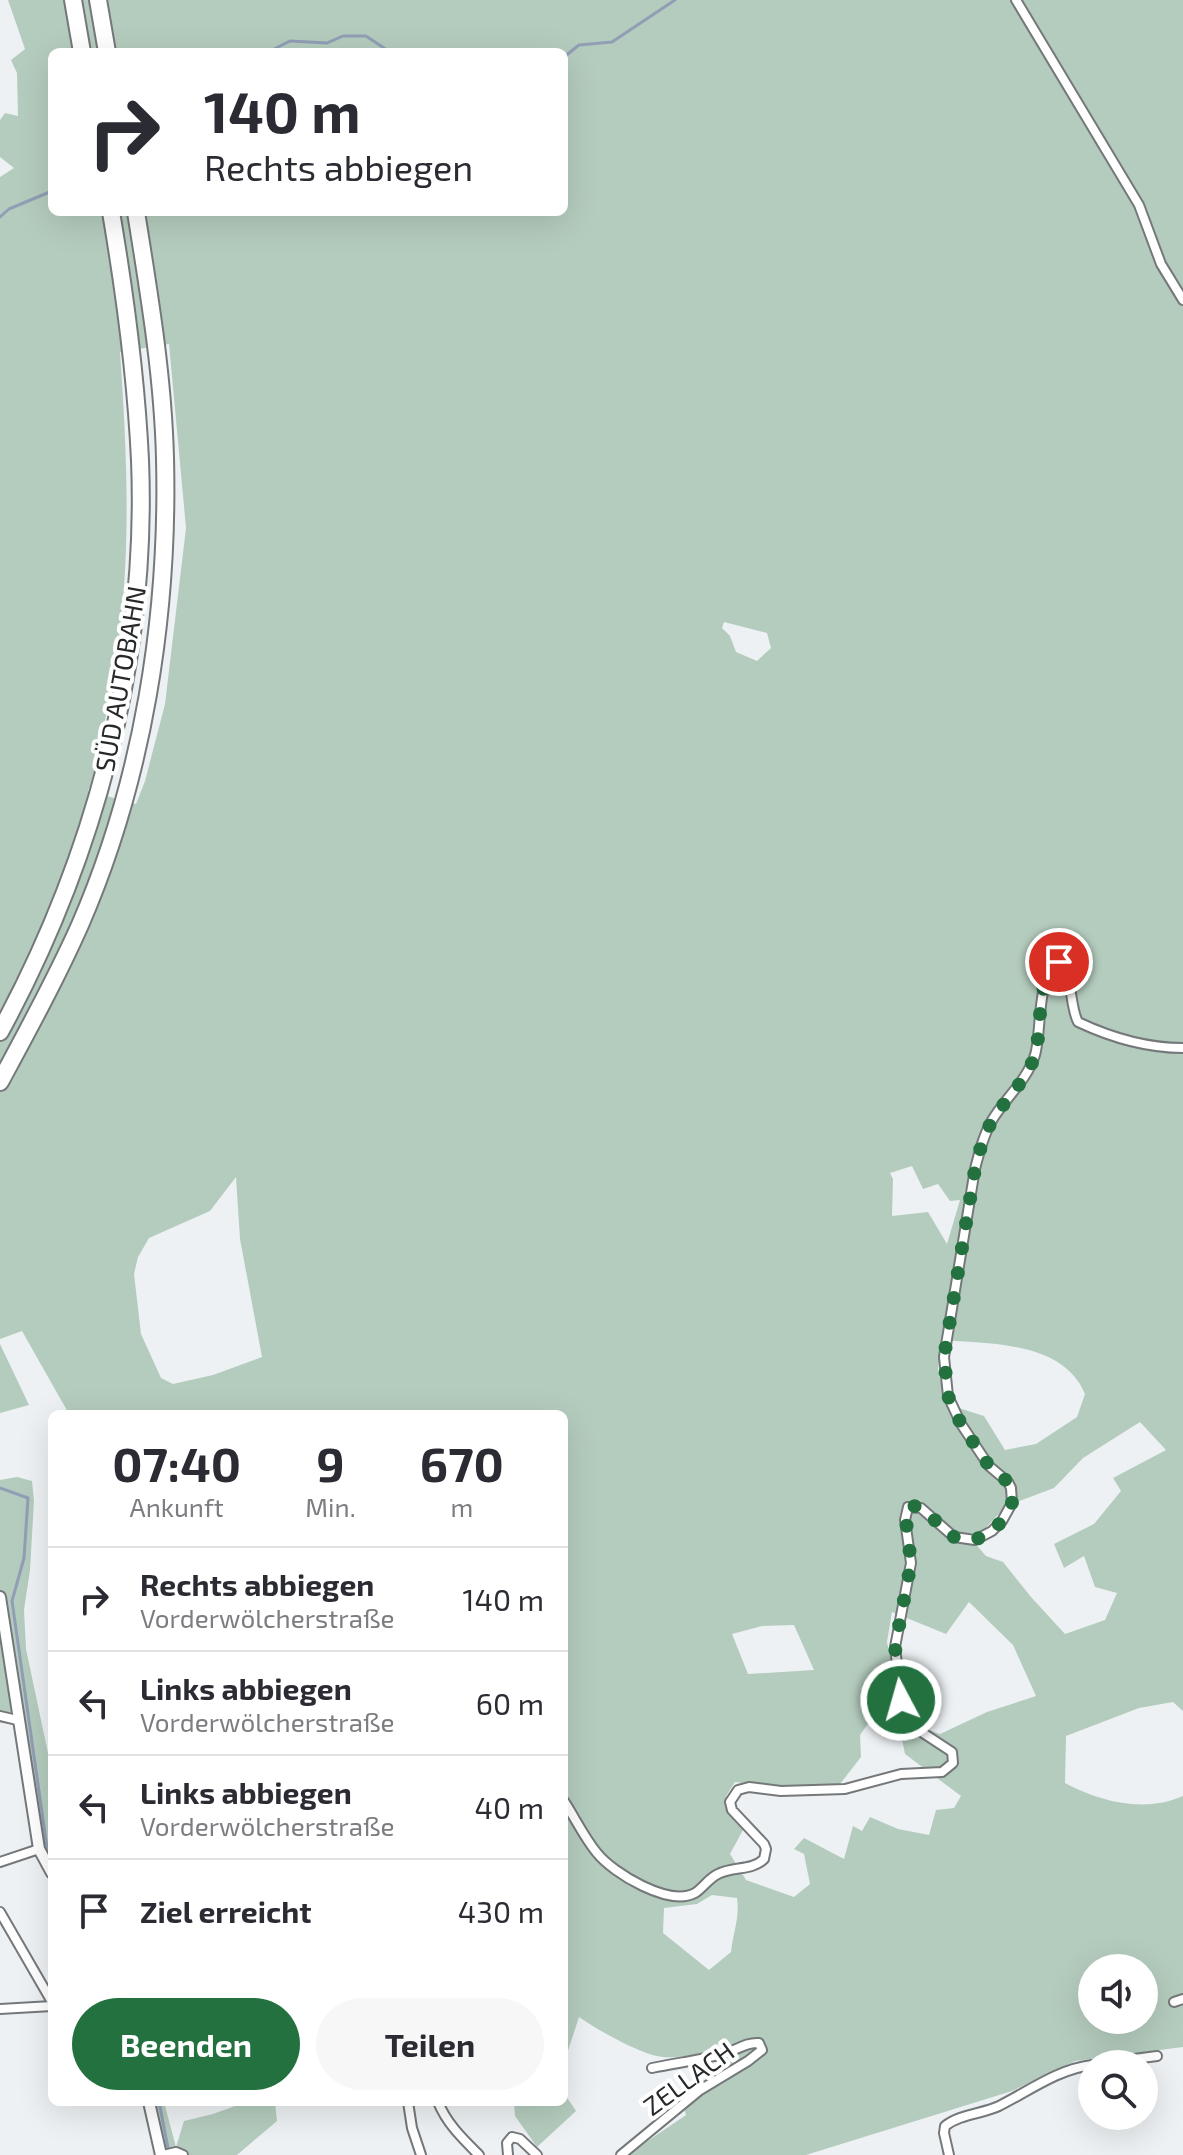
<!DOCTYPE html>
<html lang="de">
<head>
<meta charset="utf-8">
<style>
  :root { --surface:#fff; --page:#f7f7f7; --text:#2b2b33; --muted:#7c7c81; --line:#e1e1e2; --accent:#247140 }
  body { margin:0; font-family:"Exo 2",sans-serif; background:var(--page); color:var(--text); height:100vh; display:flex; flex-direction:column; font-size:30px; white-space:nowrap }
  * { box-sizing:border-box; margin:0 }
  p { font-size:26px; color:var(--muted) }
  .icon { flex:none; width:44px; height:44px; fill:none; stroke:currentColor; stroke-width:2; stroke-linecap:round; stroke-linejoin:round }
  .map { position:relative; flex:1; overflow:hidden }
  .sheet { position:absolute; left:48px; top:1410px; width:520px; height:696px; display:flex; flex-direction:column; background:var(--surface); border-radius:12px; box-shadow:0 8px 32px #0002 }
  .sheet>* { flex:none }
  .guide { position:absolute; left:48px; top:48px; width:520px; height:168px; border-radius:12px; box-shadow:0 8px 32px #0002; background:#fff; color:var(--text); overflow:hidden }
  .fabs { position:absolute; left:1078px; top:1954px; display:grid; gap:16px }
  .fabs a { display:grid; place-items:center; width:80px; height:80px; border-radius:50%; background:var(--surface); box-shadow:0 8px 32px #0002; font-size:40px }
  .pin { position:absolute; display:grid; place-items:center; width:68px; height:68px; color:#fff; margin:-34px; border:4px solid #fff; border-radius:50%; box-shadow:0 2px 8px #0007 }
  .me { position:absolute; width:88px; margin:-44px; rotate:354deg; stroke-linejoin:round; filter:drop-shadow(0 0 6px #0008) }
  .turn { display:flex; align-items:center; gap:28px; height:168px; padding:0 24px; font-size:36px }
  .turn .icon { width:104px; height:104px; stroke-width:2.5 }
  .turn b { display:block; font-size:56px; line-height:68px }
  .eta { display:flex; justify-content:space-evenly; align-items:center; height:136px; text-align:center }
  .eta b { font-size:48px; font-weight:700; line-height:56px }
  .action { display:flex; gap:16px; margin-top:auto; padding:16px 24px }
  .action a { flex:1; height:92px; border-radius:48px; background:var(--accent); color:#fff; font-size:32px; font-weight:700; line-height:92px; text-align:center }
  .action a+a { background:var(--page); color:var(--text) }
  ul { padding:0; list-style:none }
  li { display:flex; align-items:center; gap:24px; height:104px; padding:0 24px; border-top:2px solid var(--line) }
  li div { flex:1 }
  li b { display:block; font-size:30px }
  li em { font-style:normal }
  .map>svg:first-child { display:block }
</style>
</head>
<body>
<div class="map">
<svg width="1183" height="2155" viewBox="0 0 1183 2155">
  <rect width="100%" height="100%" fill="#edf1f3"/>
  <!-- green -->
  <g fill="#b4ccbe" fill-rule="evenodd">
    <path d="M8,0h1175v1711l-10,-9 -34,6 -73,28 -1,47c35,19 80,30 118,13v251l-108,14 -63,30 -206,64h-179l59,-40 -5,-17 38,-26 6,-23c-21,2 -41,10 -62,8 -22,-2 -65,-27 -84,-40l-15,46v-649h-495l-47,-83 -22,8v-1162l14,-9 -14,-11v-37l5,-7 13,3 -1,-43 -6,-13 14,-11zM52,52h512v160h-512zM169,344l17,184 -21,176 -20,77 -9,23 -48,-13c8,-20 11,-44 16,-66 29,-128 25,-244 16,-373zM724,622l43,11 4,15 -14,13 -21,-9 -6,-16 -8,-8zM912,1166l11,23 15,-5 12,17 10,-1 -13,44 -19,-32 -36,4 1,-37 -3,-6zM236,1177l4,62 22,118 -49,18 -40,9 -12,-6 -20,-44 -7,-60 4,-17 11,-19 61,-27zM942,1340c48,4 121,1 143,54l-8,23 -41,27 -31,6 -21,-34 -38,-12 -8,-35zM1140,1422l26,28 -53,28 8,13 -27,33 -40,20 10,24 20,-12 11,31 22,6 -12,27 -40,14 -34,-37 -28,-35 -17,-6 -19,-22 15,-2 24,-26 48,-18 29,-30zM969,1602l44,43 23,51 -49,16 -47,22 -34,-12 -16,-32 1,-30 -4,-18 5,-30 54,22zM794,1625l20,45 -66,4 -16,-40 30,-8zM870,1721l32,18 3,15 56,42 -7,12 -18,2 -7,25 -31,-6 -28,-12 -8,14 -9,-5 -9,33 -40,-21 -10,11 10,5 6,30 -16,13 -48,-17 -16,-26 14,-26 -13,-16 -5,-16 9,-14 50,6 55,-4 21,-27 -1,-22zM712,1895l25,3c3,19 -4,35 -6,54l-22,18 -46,-37 1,-25 33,-4zM1092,1968h52v52h-52z"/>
    <polygon points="0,1344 29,1405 0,1413"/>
    <polygon points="17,1477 32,1481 34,1501 30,1570 24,1610 26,1649 52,1772 52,1863 44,1848 21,1713 0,1712 0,1480"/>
    <polygon points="564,2093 576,2111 537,2147 515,2116 514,2102 564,2102"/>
    <polygon points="155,2102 164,2102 176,2147 184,2121 213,2114 246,2102 275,2102 277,2121 237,2155 167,2155"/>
  </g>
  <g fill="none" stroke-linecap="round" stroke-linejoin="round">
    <!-- stream -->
    <g stroke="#919eb5" stroke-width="3">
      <polyline points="268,52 290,41 327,43 343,36 366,36 390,52"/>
      <polyline points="564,57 579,45 612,42 675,0"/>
      <polyline points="0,217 9,209 52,191"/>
      <polyline points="0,1488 28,1498 24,1558 12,1601 47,1848 52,1853"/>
      <polyline points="159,2102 169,2153"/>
    </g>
    <defs>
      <g id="minor">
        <polyline points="1016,0 1139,205 1161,264 1183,300"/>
        <polyline points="0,1716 17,1720"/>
        <path d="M564,1801c11,17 20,36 33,52 16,20 72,54 98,40 8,-5 14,-15 23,-19 15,-8 34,-3 46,-15l2,-10 -2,-5 -32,-34 -2,-8 8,-12 11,-3 32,4 64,-2 56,-15 41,-2 11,-9 -1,-11 -29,-19 -22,-33 -6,-53 16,-84 -6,-43 3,-13 13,1 33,29 21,3 17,-9 10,-10 10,-18 -1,-15 -3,-6 -19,-16 -28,-42 -13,-28 -4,-39 31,-188c4,-16 8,-32 16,-47 13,-23 36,-41 44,-67 7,-23 1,-80 24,-93 14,10 10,43 19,60 34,16 67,26 105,26"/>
        <polyline points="0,1862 39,1849"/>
        <polyline points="0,1912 52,2002"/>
        <polyline points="1174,2002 1183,1999"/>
        <polyline points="0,2009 52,2006"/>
        <polyline points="1096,2064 1157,2056"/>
        <polyline points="408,2102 412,2128 421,2155"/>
        <path d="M438,2102c9,22 25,37 41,53"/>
        <polyline points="163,2155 176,2152 183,2155"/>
        <polyline points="508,2155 507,2143 512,2137 520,2139 537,2155"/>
        <path d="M621,2155l79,-65 48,-29 14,-11 -3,-7c-14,-1 -23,8 -36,11 -23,6 -47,9 -71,14"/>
        <path d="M949,2155l-5,-22 1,-7c15,-12 37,-12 54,-20 30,-15 59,-37 93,-41"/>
      </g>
      <g id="tertiary">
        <polyline points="0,1597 39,1849 52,1873"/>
        <polyline points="149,2102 161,2155"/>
      </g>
      <g id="motorway">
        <polyline points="73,0 82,52"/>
        <polyline points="98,0 107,52"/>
        <path d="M0,1032c95,-175 148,-373 140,-572 -4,-84 -15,-166 -29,-248"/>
        <path d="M0,1082c28,-52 56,-103 80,-157 63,-145 89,-309 85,-467 -2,-82 -16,-165 -29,-246"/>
      </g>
    </defs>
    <!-- minor casing -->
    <use href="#minor" stroke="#75787a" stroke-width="12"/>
    <!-- tertiary casing -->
    <use href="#tertiary" stroke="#75787a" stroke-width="14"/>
    <!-- motorway casing -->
    <use href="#motorway" stroke="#75787a" stroke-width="20"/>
    <!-- minor -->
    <use href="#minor" stroke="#fff" stroke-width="8"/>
    <!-- tertiary -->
    <use href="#tertiary" stroke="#fff" stroke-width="10"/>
    <!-- motorway -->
    <use href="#motorway" stroke="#fff" stroke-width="16"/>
  </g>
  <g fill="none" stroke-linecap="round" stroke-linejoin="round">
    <!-- route -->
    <path stroke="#247140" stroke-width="14" stroke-dasharray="0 25.2" d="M901,1700l-6,-53 16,-84 -6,-51 9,-6 7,2 33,29 21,3 17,-9 10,-10 10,-18 -1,-15 -3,-6 -19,-16 -28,-42 -13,-28 -4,-39 31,-188c4,-16 8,-32 16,-46 13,-23 36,-42 44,-68 7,-23 1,-81 24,-93"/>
  </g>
  <g text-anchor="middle" stroke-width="8" stroke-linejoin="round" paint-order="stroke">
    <!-- street labels -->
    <g font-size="26" fill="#272829" stroke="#fff">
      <text transform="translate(121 679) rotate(-80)" y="9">SÜD AUTOBAHN</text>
      <text transform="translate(689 2079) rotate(-36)" y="9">ZELLACH</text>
    </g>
  </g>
</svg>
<div class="fabs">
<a><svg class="icon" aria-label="sound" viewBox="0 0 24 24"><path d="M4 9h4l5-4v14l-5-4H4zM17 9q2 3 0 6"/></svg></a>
<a><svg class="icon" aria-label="search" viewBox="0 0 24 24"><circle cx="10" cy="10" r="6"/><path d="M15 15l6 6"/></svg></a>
</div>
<div class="pin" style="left:1059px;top:962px;background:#d93025"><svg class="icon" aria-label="arrive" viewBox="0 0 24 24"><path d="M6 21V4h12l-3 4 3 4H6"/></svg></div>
<svg class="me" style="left:901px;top:1700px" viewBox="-20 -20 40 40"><circle r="17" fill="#247140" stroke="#fff" stroke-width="3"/><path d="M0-11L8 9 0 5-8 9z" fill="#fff"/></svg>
<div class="guide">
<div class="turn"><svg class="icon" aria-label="right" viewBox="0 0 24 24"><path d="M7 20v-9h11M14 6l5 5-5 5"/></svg><div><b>140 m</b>Rechts abbiegen</div></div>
</div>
<section class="sheet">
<div class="eta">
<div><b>07:40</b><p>Ankunft</p></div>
<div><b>9</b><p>Min.</p></div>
<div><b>670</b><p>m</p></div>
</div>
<ul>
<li><svg class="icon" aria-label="right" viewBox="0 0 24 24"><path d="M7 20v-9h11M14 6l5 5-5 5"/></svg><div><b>Rechts abbiegen</b><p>Vorderwölcherstraße</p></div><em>140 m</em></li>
<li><svg class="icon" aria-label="left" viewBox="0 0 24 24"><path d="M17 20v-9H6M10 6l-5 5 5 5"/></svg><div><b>Links abbiegen</b><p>Vorderwölcherstraße</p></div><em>60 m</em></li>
<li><svg class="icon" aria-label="left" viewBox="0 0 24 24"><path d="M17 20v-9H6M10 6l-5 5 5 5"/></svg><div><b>Links abbiegen</b><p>Vorderwölcherstraße</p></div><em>40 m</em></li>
<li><svg class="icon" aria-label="arrive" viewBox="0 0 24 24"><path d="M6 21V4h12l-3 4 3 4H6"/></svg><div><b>Ziel erreicht</b></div><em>430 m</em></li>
</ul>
<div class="action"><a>Beenden</a><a>Teilen</a></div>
</section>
</div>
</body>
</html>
